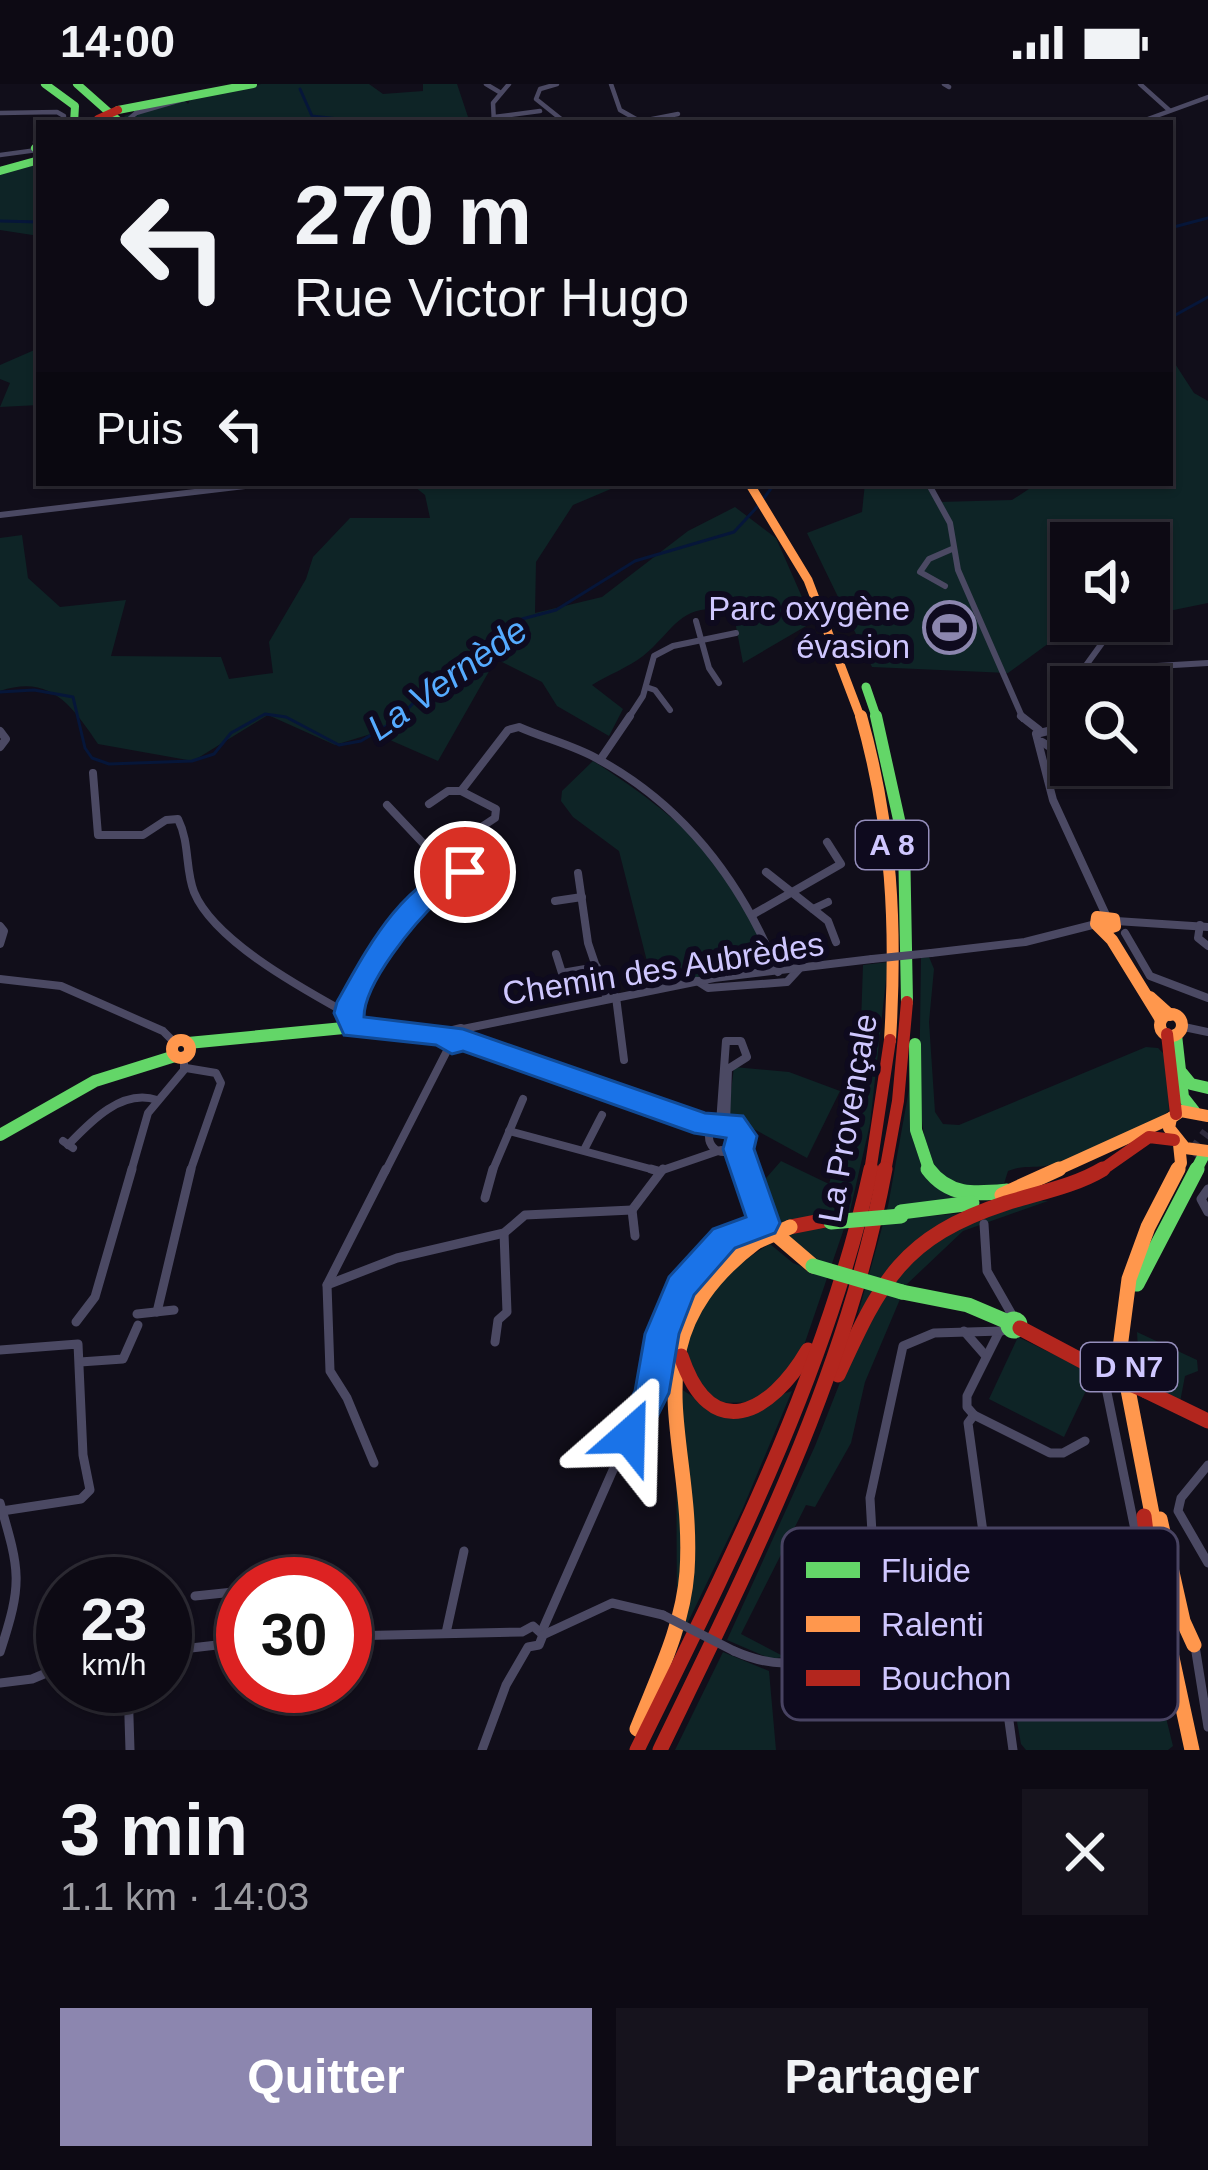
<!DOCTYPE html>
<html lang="fr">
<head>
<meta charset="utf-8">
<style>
  :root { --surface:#0d0a14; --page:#16131d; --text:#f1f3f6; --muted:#9a9aa0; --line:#2d2b34; --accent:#8c86af }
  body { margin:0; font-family:Arial,sans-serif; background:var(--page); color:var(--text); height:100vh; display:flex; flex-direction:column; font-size:45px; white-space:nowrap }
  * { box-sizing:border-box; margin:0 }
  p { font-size:39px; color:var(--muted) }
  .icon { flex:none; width:66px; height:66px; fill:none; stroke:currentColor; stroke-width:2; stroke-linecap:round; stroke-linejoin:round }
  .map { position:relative; height:1666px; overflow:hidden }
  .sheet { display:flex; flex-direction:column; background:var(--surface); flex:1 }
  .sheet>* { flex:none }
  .banner { position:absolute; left:36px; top:36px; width:1137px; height:366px; border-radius:0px; box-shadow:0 3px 9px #0004,0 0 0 3px var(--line); background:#0d0a14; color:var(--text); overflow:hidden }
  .buttons { position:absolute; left:1050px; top:438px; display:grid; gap:24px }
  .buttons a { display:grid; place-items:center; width:120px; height:120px; border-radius:0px; background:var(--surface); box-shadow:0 3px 9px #0004,0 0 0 3px var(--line); font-size:60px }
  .speed { position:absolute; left:36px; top:1473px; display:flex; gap:24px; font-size:60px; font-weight:700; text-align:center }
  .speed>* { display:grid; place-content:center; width:156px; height:156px; border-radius:50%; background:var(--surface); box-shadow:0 3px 9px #0004,0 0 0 3px var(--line); line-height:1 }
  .speed small { font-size:30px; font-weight:400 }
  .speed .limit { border:18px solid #d22; background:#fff; color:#111 }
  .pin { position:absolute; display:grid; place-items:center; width:102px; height:102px; color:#fff; margin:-51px; border:6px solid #fff; border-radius:50%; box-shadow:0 3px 12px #0007 }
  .me { position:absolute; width:132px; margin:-66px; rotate:25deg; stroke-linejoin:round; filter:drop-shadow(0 0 9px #0008) }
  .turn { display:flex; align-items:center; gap:42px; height:252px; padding:0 60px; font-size:54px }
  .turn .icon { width:156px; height:156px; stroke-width:2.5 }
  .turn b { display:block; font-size:84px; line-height:102px }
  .then { display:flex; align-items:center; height:114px; padding:0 60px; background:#0003; gap:24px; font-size:45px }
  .round { display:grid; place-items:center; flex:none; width:126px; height:126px; border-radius:0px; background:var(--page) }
  .overview { display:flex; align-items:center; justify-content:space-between; height:204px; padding:0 60px }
  h1 { font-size:72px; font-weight:800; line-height:90px }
  .cta { display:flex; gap:24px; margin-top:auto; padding:24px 60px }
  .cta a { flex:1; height:138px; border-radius:0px; background:var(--accent); color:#fff; font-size:48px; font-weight:800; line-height:138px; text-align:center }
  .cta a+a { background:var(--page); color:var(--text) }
  .status { display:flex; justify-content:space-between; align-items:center; height:84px; padding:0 60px; background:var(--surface); direction:ltr }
  .status svg { height:33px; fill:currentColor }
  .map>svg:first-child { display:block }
</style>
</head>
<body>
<div class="status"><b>14:00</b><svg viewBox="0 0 49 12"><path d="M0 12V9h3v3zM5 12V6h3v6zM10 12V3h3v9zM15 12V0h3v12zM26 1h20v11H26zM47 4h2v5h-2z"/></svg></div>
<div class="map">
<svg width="1208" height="1666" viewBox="0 0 1208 1666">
  <rect width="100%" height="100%" fill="#110e1a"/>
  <!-- green -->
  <g fill="#0e2426">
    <polygon points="261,0 369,0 383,10 423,7 423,0 457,0 470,39 131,39 124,32 183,13 188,20 191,14"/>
    <polygon points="39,79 39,152 0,146 0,89"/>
    <polygon points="39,264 39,321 0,323 10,299 0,295 0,281"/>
    <polygon points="1170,272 1194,309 1208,317 1208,519 1149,531 1149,459 1071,459 1071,537 1126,537 1049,559 1008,589 872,583 807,449 862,428 865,399 929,399 939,418 1012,416 1038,399 1170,399"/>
    <path d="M410,399h215l-52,22 -37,57 -1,51 67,-16 86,-66 47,-24 41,31 37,84 -70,41 -10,-52c-54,-10 -57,18 -90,45 -14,11 -35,19 -51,29l31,24 -14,27 -52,-30 -15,-24 -46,-23 -58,102 -64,-28 -39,12 -67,-30 -75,46 -95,-17c-26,-38 -47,-70 -98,-53v-153l22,-3 6,43 32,29 66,-7 -15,56 110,1 8,22 44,-6 -4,-31 37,-63 7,-22 37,-39h80l-5,-23z"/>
    <path d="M593,677c68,43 154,108 171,193l-11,15 -100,16 -34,-134 -46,-34 -12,-16 1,-10z"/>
    <path d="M929,873l5,12 -5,53 6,90 8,12 16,1 187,-78 12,1 9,9 2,54c-26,20 -91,49 -124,55 -14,2 -23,-1 -37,5l-5,16 -46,5 -28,-24 -10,-67 2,-143z"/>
    <path d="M888,878l-18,162 -20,87 -51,149 -34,42 -53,1c-7,-9 -18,-20 -23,-31 -22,-50 44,-107 81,-128l23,19 20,8 -41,-42 -11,-45 20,-23 48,23 30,-103 4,-116z"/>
    <polygon points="734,983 789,988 840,1007 807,1074 728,1031"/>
    <polygon points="910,1000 914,1060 955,1114 895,1135 964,1129 945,1141 858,1230 888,1122"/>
    <polygon points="1032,1117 1048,1117 963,1147 906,1201 865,1298 851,1359 815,1423 806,1421 741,1550 781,1571 810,1568 771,1575 727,1556 815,1362 863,1240 888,1198 948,1147"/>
    <polygon points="1137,1248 1197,1276 1198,1287 1185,1292 1180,1318 1140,1300"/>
    <polygon points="1018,1253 1094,1290 1064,1353 989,1315"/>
    <polygon points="676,1302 721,1330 792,1307 743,1424 677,1561"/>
    <polygon points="723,1568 769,1587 776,1666 675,1666"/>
    <polygon points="1146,1576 1153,1581 1173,1662 1168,1666 1026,1666 1021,1660 1008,1588 1014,1578"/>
  </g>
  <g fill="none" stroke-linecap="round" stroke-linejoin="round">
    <!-- stream -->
    <g stroke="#061639" stroke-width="3">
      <polyline points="300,5 312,32 373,39"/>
      <polyline points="0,137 39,138"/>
      <polyline points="1170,144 1208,134"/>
      <polyline points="1170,234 1208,213"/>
      <polyline points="764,414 775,399"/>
      <polyline points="0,608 34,606 73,613 85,664 92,674 109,680 192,677 214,670 231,649 265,630 286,633 339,661 361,657 398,635 420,612 483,576 522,535 556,526 635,477 734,448 758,422"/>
    </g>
    <!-- primary-tunnel -->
    <polyline stroke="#2e2a3c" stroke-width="14" stroke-dasharray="14 8" stroke-linecap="butt" points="1192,1071 1208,1049"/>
    <!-- street-far3 -->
    <g stroke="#4b4963" stroke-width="4.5">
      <polyline points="486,0 501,9"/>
      <polyline points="557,0 540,5 536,15 566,39"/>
      <polyline points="611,0 620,26 643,39"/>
      <polyline points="944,0 949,3"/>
      <polyline points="1140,0 1169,26"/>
      <polyline points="0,29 57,28 64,32 63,39"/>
      <polyline points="136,29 191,13"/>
      <polyline points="494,33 540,27"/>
      <polyline points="642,37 678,30"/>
      <polyline points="133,39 129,35 136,29"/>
      <polyline points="494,39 493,19 509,0"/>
      <polyline points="1137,39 1208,13"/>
      <polyline points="35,58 39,53"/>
      <polyline points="0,71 37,66"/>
    </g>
    <!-- street-far2 -->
    <g stroke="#4b4963" stroke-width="6">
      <polyline points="928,399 950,439 958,486 1023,635"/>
      <polyline points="0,431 271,399"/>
      <polyline points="945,502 920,488 929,475 952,465"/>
      <polyline points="696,537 709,584 719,599"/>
      <polyline points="1082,598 1079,591 1118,537"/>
      <polyline points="646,603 655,606 670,626"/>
      <polyline points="1076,603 1123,584 1208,579"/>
      <polyline points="628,635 643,612 654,572 673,562 736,549"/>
      <polyline points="1058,635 1071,608"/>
    </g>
    <!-- street-far1 -->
    <g stroke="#4b4963" stroke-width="8">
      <polyline points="1021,632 1039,646"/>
      <polyline points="1052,646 1036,650 1053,716 1106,831"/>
      <polyline points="1052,646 1059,632"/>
      <polyline points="0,647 6,655 0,663"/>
      <polyline points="1042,658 1050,663 1061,661 1052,646"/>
      <polyline points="600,676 630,632"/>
      <path d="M93,689l5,62h45l23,-15 12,-1c12,24 7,50 16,73 20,49 109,97 154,122l6,13"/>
      <polyline points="1048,695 1056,663"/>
      <polyline points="429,720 448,707 461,707"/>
      <polyline points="387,721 454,792"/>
      <path d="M483,742l12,-8 1,-9 -35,-18 47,-61 11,-3c25,11 53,18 77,31 88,47 145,123 182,214"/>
      <polyline points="766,788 828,837 836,858"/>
      <polyline points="578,789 588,859 607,915"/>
      <polyline points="555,817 582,813"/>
      <polyline points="813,825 828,818"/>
      <polyline points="752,831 841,780 827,758"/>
      <polyline points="1116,837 1208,843"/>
      <polyline points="1200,841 1198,854 1208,862"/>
      <polyline points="0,842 4,847 0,860"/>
      <polyline points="1125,849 1150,892 1208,914"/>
      <polyline points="769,863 783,857"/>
      <polyline points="931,869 1025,858 1096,840"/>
      <polyline points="556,870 562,889 597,883"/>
      <polyline points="0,895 61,902 163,947 175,959"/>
      <polyline points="697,897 708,904 787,898 799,885"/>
      <polyline points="616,913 624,976"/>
      <path d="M348,930c23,-64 62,-120 127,-145"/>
      <polyline points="1184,943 1208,948"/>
      <polygon points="461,944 463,956 451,959 445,948"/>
      <polyline points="463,945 714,894 872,875"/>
      <polyline points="463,956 713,1042"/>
      <polyline points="186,984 216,989 221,999 190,1088"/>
      <circle cx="724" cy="1053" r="15"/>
      <polyline points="720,1039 726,957 741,957 747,973 728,985 726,1039"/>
      <polyline points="509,1047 658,1087"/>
      <polyline points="63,1057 73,1064"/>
      <path d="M68,1061c22,-23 54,-57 89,-45"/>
      <polyline points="584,1066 602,1031"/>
      <polyline points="131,1088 148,1029 184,986 184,971"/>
      <polyline points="385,1088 451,959"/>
      <polyline points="492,1088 523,1015"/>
      <polyline points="657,1088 721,1066"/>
    </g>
    <!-- street -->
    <g stroke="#4b4963" stroke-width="9">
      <polyline points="651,1085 658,1087"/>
      <polyline points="1208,1105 1201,1115 1208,1128"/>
      <polyline points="485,1114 493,1085"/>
      <polyline points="632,1126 663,1085"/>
      <polyline points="632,1126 635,1152"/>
      <polyline points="984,1140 987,1187 1015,1236"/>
      <polyline points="327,1201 397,1174 504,1149 525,1131 632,1126"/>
      <polyline points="157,1228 191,1085"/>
      <polyline points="137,1230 174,1226"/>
      <polyline points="76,1238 95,1213 132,1085"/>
      <polyline points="964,1247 985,1271"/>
      <polyline points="999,1248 967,1312 967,1323 974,1331 968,1339 1013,1666"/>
      <polyline points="495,1258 498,1236 507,1228 504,1149"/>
      <polyline points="0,1266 78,1260 83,1371 90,1406 81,1415 2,1427"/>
      <polyline points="80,1278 123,1275 138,1241"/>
      <polyline points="1103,1289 1153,1534"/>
      <polyline points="974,1331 1050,1369 1063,1369 1085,1357"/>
      <polyline points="629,1351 652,1309 662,1250 681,1203 724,1154 764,1139"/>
      <polyline points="374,1379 347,1314 330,1287 327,1201 386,1085"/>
      <polyline points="1208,1381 1181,1414 1178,1427 1208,1479"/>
      <path d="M0,1419c20,69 23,79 0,149"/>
      <polyline points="872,1449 893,1455 1135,1457"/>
      <polyline points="195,1512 243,1507"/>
      <polyline points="858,1521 855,1492 872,1449 870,1414 903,1262 934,1249 1002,1247"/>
      <path d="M855,1534l-2,-9 8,-3c62,51 145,35 220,32"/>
      <polyline points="542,1547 613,1386"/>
      <polyline points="446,1549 464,1467"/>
      <polyline points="345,1552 522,1548 533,1542 543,1551"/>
      <polyline points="1132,1557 1164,1560"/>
      <polyline points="1195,1562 1208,1643"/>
      <polyline points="165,1567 243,1558"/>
      <path d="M734,1567c53,23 87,14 121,-33"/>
      <polyline points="0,1599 32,1595 63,1582"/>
      <polyline points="128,1602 130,1666"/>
      <polyline points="482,1666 506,1601 528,1563 539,1561 543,1551 612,1519 663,1531"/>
    </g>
    <!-- fast-far3 -->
    <g stroke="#63d668" stroke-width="8">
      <polyline points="45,0 75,22 74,39"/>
      <polyline points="77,0 121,39"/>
      <polyline points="118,26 253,0"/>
      <polyline points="39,60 35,64 39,67"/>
      <polyline points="0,87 39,76"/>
    </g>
    <!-- fast-far2 -->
    <polyline stroke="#63d668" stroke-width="9" points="866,603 877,635"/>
    <!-- fast-far1 -->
    <g stroke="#63d668" stroke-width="12">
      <polyline points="876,632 904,758 907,918"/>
      <polyline points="1176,951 1183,1013 1194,1027"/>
      <polyline points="188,959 354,943 444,951"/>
      <polyline points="915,960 916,1046 930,1088"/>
      <polyline points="1182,989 1191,1000 1208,1004"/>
      <polyline points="0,1051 95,997 175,972"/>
      <polyline points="1195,1088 1206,1067"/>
    </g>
    <!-- fast -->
    <g stroke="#63d668" stroke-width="15">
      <path d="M928,1085c21,28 47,25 79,22"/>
      <polyline points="901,1128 972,1119"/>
      <polyline points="1137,1200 1197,1085"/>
      <polyline points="902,1208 968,1221 1008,1238"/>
      <circle cx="1014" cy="1241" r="6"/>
      <polyline points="1083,1554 1143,1569 1168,1595"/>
    </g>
    <!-- slow-far2 -->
    <polyline stroke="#ff974d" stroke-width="9" points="749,399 808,496 861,635"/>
    <!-- slow-far1 -->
    <g stroke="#ff974d" stroke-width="12">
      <path d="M861,632c31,109 36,211 29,324"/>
      <polyline points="1106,845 1115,842 1114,835 1097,833 1096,840 1112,856 1160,934"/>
      <polyline points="1150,913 1170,931"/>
      <circle cx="1171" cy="941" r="11"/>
      <circle cx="181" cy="965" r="9"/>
      <polyline points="1208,1032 1181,1027 1171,1034 1169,1044 1185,1064 1208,1067"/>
      <polyline points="739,1061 745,1088"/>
      <polyline points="1052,1088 1171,1034"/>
      <polyline points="1176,1088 1181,1079 1179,1060"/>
    </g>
    <!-- slow -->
    <g stroke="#ff974d" stroke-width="15">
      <polyline points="745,1085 771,1146 813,1182"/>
      <polyline points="1178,1085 1148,1143 1129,1195 1120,1264 1152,1430 1168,1555 1192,1666"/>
      <polyline points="1002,1111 1059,1085"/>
      <polyline points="1160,1435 1183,1537 1194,1561"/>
      <path d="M637,1645c20,-51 46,-102 50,-157 9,-135 -64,-229 69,-330"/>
    </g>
    <!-- jam-far1 -->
    <g stroke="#b3261e" stroke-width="12">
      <polyline points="1167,950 1176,1030"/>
      <polyline points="870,1088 890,956"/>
      <polyline points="885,1088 898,1017 907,918"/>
      <polyline points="1099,1088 1149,1053 1174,1056"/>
    </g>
    <!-- jam -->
    <g stroke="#b3261e" stroke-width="15">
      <polyline points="790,1143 831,1135"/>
      <polyline points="1020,1244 1103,1288"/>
      <path d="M681,1272c30,89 89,59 127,-6"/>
      <path d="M838,1291c43,-94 64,-138 168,-172 32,-10 69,-17 97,-34"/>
      <polyline points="1146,1307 1208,1337"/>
      <polyline points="1136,1457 1146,1448 1144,1432"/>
      <path d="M637,1666c92,-187 189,-376 234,-581"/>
      <path d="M660,1666c90,-186 187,-376 225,-581"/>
    </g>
    <!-- street-bridge-far1 -->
    <polyline stroke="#4b4963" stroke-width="8" points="872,875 931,869"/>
    <!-- street-bridge -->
    <polyline stroke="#4b4963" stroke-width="9" points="663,1531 734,1567"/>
    <!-- fast-bridge -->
    <g stroke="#63d668" stroke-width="15">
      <polyline points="831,1138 901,1132"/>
      <polyline points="813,1182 902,1208"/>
    </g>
    <!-- slow-bridge -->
    <polyline stroke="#ff974d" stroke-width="15" points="756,1158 790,1143"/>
    <!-- jam-bridge-far1 -->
    <polyline stroke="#b3261e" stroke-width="8" points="98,35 118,26"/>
    <!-- jam-bridge -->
    <polyline stroke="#b3261e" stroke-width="15" points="1103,1288 1146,1307"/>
  </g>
  <!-- route -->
  <path fill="#1a73e8" stroke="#114b97" stroke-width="3" d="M465,778l13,10c-9,13 -26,17 -38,27 -25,23 -76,84 -76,118l99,12 242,84 38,3 14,20 -3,13 26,74 -5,10 -40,15 -41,47 -15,39 -10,59 -27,54 -13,5 -12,-5 -5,-11 23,-45 10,-57 24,-57 44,-48 33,-12 -23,-68 3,-11 -32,-5 -231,-82 -11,3 -16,-9 -92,-10 -10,-22 3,-11c30,-53 64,-121 128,-140z"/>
  <!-- icons -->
  <defs>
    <symbol id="stadium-ring" viewBox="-11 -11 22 22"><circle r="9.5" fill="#0e0a1e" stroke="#8c86af" stroke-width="1.5"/><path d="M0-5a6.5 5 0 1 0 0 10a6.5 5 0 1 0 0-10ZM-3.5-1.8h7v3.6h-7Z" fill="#8c86af"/></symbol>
  </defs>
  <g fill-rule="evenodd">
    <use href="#stadium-ring" x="920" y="514" width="59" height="59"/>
  </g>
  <g text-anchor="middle" stroke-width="12" stroke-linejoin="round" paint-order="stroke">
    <!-- shield labels -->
    <g fill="#0e0a1e" stroke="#958ebc" stroke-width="3">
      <rect x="856" y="737" width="72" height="48" rx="9"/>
      <rect x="1081" y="1259" width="96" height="48" rx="9"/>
    </g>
    <g font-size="30" font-weight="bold" fill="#cfc7ff">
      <text x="892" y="771">A 8</text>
      <text x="1129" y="1293">D N7</text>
    </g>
    <!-- poi labels -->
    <g font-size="33" fill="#cfc7ff" stroke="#0e0a1e" text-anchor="end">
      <text x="910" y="536">Parc oxygène<tspan x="910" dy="38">évasion</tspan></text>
    </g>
    <!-- street labels -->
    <g font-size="33" fill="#cfc7ff" stroke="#0e0a1e">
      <text transform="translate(663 884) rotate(-9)" y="12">Chemin des Aubrèdes</text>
      <text transform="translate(847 1034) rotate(-80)" y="12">La Provençale</text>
    </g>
    <!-- water labels -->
    <g font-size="36" font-style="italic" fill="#55abff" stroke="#0e0a1e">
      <text transform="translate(447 594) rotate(-35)" y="13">La Vernède</text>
    </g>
  </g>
  <!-- legend -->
  <rect x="782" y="1444" width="396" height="192" rx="18" fill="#0e0a1e" stroke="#484362" stroke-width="3"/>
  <rect x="806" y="1478" width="54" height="16" fill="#63d668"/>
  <rect x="806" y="1532" width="54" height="16" fill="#ff974d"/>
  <rect x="806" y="1586" width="54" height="16" fill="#b3261e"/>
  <g font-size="33" fill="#cfc7ff">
    <text x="881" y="1498">Fluide</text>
    <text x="881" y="1552">Ralenti</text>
    <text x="881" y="1606">Bouchon</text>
  </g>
</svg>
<div class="buttons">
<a><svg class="icon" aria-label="sound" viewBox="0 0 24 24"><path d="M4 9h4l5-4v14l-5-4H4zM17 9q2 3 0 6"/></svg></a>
<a><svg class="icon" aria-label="search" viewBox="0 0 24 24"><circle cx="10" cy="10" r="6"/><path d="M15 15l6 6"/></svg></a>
</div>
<div class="speed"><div>23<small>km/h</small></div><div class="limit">30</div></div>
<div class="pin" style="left:465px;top:788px;background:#d93025"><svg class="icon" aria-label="arrive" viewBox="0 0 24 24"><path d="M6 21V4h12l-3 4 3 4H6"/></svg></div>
<svg class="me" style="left:629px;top:1352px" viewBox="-20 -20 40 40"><path d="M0-17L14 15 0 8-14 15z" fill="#1a73e8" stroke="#fff" stroke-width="4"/></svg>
<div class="banner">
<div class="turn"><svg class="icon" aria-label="left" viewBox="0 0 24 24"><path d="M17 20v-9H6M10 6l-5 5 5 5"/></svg><div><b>270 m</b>Rue Victor Hugo</div></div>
<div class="then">Puis<svg class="icon" aria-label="left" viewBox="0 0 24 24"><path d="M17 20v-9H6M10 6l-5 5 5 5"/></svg></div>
</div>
</div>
<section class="sheet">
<div class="overview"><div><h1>3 min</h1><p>1.1 km · 14:03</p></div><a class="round"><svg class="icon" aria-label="close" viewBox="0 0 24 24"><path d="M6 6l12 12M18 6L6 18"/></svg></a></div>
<div class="cta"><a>Quitter</a><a>Partager</a></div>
</section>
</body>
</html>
